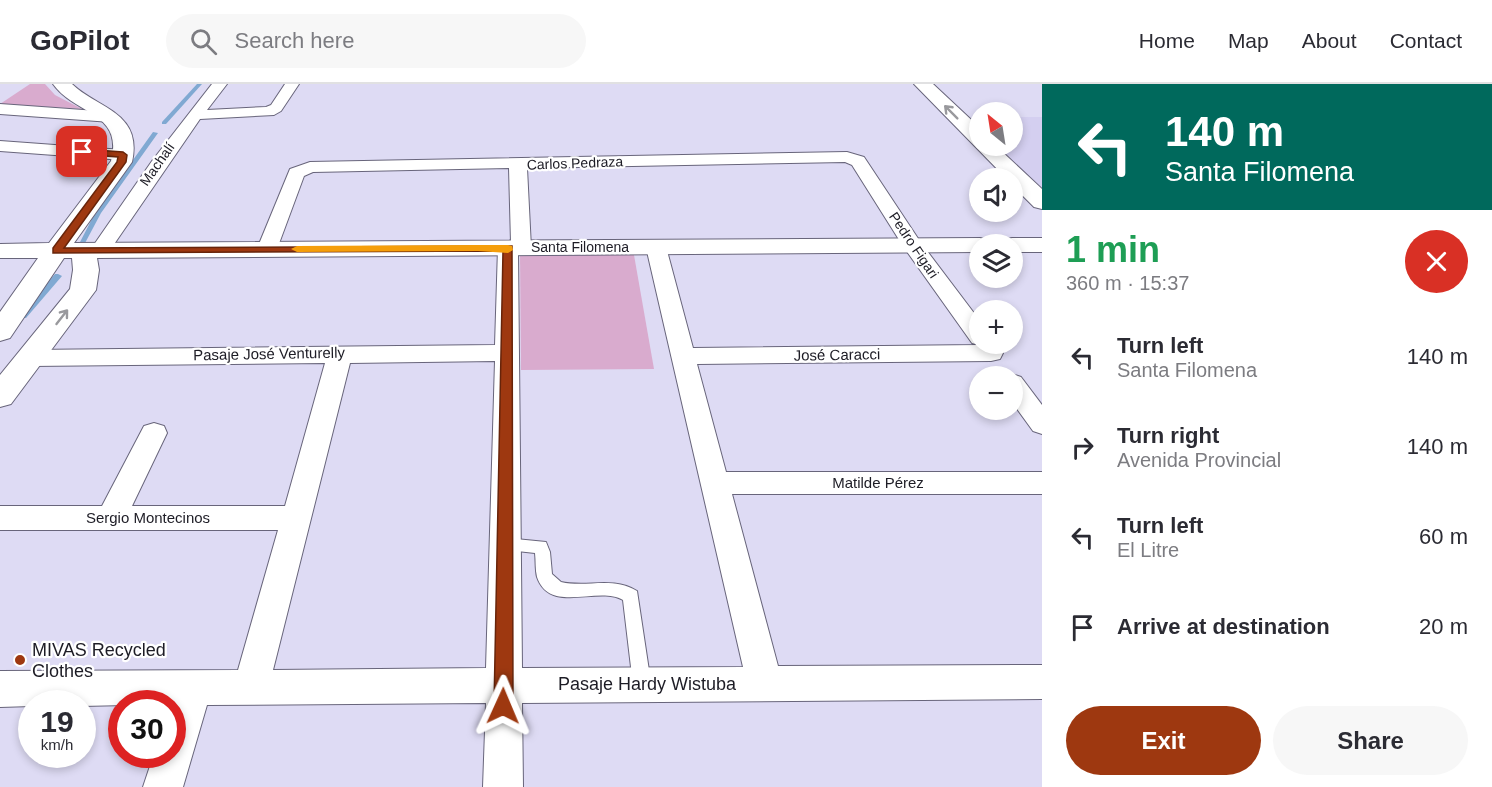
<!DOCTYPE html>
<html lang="en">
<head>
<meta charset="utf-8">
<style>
  :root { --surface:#fff; --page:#f7f7f7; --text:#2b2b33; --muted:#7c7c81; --line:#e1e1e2; --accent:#9e3810 }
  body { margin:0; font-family:Helvetica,sans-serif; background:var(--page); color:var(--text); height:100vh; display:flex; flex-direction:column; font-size:22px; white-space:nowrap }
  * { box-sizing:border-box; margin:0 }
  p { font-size:20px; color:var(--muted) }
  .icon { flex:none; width:33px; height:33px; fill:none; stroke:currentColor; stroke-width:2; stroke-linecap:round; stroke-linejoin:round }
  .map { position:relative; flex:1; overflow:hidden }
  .details { display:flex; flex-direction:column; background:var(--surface); width:450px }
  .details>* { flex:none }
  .guide { background:#00695c; color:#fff; overflow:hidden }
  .needle { width:39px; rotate:330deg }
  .controls { position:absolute; left:969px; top:18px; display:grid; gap:12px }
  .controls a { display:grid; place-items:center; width:54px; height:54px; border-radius:50%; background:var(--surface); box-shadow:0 3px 9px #0003; font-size:30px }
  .speed { position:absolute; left:18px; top:606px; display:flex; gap:12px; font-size:30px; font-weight:700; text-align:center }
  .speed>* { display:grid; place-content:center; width:78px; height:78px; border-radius:50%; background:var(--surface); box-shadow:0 3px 9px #0003; line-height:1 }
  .speed small { font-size:15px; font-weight:400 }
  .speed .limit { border:9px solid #d22; background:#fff; color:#111 }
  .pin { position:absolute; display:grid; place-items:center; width:51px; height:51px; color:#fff; margin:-26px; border-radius:12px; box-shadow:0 3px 9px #0006 }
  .me { position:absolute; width:66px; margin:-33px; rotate:1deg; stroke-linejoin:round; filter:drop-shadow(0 0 4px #0008) }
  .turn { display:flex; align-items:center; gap:21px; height:126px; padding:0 24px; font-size:27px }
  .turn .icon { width:78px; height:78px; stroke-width:2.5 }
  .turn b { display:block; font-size:42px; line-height:51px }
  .round { display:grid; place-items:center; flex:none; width:63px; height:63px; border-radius:32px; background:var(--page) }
  .overview { display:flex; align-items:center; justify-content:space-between; height:102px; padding:0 24px }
  h1 { font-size:36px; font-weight:700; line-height:45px; color:#1e9e55 }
  .button { display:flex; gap:12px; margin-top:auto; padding:12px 24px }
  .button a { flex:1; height:69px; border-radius:36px; background:var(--accent); color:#fff; font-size:24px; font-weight:700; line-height:69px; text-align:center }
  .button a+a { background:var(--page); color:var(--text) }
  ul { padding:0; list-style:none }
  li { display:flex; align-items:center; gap:18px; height:90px; padding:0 24px }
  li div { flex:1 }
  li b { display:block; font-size:22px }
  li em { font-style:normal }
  header { display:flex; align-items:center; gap:36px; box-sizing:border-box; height:84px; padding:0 30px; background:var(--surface); border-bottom:2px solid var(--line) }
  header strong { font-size:28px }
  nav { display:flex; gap:33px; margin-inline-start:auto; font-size:21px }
  .search { width:420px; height:54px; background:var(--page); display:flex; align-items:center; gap:15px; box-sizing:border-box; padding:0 21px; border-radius:33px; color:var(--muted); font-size:22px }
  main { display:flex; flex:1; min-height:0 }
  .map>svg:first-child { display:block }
</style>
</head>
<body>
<header>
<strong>GoPilot</strong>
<div class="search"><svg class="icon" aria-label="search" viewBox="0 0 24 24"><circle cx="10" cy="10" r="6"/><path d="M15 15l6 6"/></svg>Search here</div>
<nav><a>Home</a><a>Map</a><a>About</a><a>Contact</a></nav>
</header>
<main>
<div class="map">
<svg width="1042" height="703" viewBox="0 0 1042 703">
  <rect width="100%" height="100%" fill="#dedbf4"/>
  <!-- built -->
  <polygon fill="#d4cff0" points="1013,33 1042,33 1042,111 990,62 1012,62"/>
  <!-- green -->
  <g fill="#d9abce">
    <polygon points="30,0 45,0 55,11 82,25 0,20"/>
    <polygon points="520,169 634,171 654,285 521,286"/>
  </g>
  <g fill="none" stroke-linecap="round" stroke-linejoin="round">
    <!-- stream -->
    <g fill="#80a9d2" fill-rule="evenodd">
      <polygon points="197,0 202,0 166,40 162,40 162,38"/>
      <polygon points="153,48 158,49 101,129 84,161 80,161 79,160 95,129"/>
      <polygon points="55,190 58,190 62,192 26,234 20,234 20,230"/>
    </g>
    <defs>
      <path id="lane" d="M505,454l41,4 4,10 2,22 9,8c26,6 51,-6 76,9l14,93 -3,6 -6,3 -6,-3 -3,-6 -10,-84c-25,-15 -73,15 -86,-23 -2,-8 -1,-16 -2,-24l-35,-4 -3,-5 3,-5z"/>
      <g id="street">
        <polygon points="212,0 227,0 207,26 266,23 271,21 285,0 299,0 281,27 274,31 200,35 108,169 94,169 91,165 152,77"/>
        <polygon points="0,20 111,28 119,33 111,38 0,30"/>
        <polygon points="0,57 123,66 129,67 132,71 129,75 123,76 0,67"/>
        <path d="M847,68l17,5 57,86 59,78v23l20,3 3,6 -3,6 -9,2 -294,3 29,108h316v22h-310l46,172 264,-1v34l-520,4 1,84h-40l3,-84 -279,2 -24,82h-40l11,-33h18v-50l-90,2v-2h-50v2l-32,1v-36l238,-1 40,-140h-278v-24h102l42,-80 10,-3 10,3 3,7 -35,73h153l40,-143 -294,3 -9,-2 -3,-6 3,-6 9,-2 464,-5 3,-97 3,-4 10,-1 -2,-75 -196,4 -9,4 -27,73 -3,4h-14l-3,-4 33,-80 20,-7zM845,78l7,3 51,81 69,97 7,2 -286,3 -27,-101 -3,-4h-14l-3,4 97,420 -221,1 -4,-415 10,-1 3,-4 -4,-80zM495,277l-9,307 -213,2 77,-307z"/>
        <polygon points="1012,290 1021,293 1042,321 1042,350 1033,347 1012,318 1012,292 1005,292"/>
      </g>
      <g id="secondary">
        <path d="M53,0h19c26,25 71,28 60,78l-58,81 906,-5 9,2 3,4h-12v8l-883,6 2,12 -3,20 -85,114 -11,3v-32l70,-86 3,-19 -1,-12h-8l-54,80 -10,3v-29l38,-54h-38v-14l49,-1 62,-82c13,-49 -36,-46 -58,-77z"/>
        <polygon points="914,0 933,0 980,44 980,62 996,62 1042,105 1042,125 1034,123 1012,101 1012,94 1006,94"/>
        <polygon points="1012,154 1042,154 1042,168 1012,168 1012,160 1000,160 1003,156"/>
      </g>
    </defs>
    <!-- lane casing -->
    <use href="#lane" stroke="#68657b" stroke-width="2"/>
    <!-- street casing -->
    <use href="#street" stroke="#68657b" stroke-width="2"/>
    <!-- secondary casing -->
    <use href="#secondary" stroke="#68657b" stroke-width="2"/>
    <!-- lane -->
    <use href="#lane" fill="#fff" fill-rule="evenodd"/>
    <!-- street -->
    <use href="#street" fill="#fff" fill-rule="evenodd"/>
    <!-- secondary -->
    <use href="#secondary" fill="#fff" fill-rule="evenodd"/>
  </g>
  <!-- one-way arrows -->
  <defs><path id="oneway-shaft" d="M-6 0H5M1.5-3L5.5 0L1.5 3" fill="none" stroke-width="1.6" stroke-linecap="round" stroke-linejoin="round" transform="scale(1.5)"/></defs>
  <g stroke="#99999d">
    <use href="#oneway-shaft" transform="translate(951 28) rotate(-135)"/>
    <use href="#oneway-shaft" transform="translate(62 233) rotate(-52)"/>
  </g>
  <!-- route -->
  <polygon fill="#9e3810" stroke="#67240a" stroke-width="1.5" points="82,65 123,68 127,71 126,78 64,164 512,162 513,622 510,628 503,631 497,628 494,622 503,167 53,169 53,164 117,78 118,73 79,70 78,68"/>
  <!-- slow -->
  <polygon fill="#f59e0b" points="478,161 508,161 512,162 513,166 508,169 478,167 297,168 291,165 297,162"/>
  <!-- markers -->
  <circle fill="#9e3810" stroke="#fff" stroke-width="2" cx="20" cy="576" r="6"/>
  <g text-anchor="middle" stroke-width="4.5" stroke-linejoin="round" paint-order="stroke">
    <!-- far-street labels -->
    <g font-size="14" fill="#1d1c25" stroke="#fff">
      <text transform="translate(575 79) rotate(-2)" y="5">Carlos Pedraza</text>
      <text transform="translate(157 80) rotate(-55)" y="5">Machalí</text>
      <text transform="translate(914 161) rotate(56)" y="5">Pedro Figari</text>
      <text x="580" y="168">Santa Filomena</text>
    </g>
    <!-- street labels -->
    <g font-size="15" fill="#1d1c25" stroke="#fff">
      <text transform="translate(269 270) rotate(-1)" y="5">Pasaje José Venturelly</text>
      <text transform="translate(837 271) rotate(-1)" y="5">José Caracci</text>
      <text x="878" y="404">Matilde Pérez</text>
      <text x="148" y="439">Sergio Montecinos</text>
    </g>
    <!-- near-poi labels -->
    <g font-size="18" fill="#1d1c25" stroke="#fff" text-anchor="start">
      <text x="32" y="572">MIVAS Recycled<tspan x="32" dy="21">Clothes</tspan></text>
    </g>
    <!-- near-street labels -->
    <g font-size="18" fill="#1d1c25" stroke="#fff">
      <text x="647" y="606">Pasaje Hardy Wistuba</text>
    </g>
  </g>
</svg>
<div class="controls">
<a><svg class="needle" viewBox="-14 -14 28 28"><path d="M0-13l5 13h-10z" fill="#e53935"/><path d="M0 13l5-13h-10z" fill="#7c7c81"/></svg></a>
<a><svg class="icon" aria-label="sound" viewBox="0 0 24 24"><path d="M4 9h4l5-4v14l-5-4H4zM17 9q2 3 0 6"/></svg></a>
<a><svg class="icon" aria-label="layers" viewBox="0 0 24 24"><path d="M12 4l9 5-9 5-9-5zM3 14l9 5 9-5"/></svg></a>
<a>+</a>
<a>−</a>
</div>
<div class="speed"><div>19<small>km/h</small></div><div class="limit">30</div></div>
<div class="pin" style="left:82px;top:68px;background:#d93025"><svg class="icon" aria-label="arrive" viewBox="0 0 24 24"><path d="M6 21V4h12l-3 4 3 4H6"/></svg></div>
<svg class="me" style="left:503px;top:622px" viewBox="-20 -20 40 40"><path d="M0-17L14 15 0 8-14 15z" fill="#9e3810" stroke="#fff" stroke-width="4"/></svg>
</div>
<section class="details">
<div class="guide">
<div class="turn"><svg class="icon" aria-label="left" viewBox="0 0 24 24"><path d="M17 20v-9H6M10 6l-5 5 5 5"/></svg><div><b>140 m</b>Santa Filomena</div></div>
</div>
<div class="overview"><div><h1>1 min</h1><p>360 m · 15:37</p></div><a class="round" style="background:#d93025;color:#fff"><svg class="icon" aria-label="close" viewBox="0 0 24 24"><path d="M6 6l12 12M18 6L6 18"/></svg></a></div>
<ul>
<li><svg class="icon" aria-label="left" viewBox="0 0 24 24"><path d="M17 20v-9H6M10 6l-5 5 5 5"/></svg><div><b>Turn left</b><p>Santa Filomena</p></div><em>140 m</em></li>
<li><svg class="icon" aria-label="right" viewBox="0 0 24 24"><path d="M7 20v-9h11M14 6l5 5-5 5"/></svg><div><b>Turn right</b><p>Avenida Provincial</p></div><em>140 m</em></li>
<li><svg class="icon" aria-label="left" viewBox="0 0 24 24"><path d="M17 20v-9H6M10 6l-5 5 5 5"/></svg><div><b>Turn left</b><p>El Litre</p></div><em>60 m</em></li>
<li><svg class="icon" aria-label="arrive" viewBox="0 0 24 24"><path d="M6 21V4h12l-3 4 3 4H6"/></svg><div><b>Arrive at destination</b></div><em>20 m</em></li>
</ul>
<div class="button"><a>Exit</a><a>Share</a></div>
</section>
</main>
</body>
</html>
